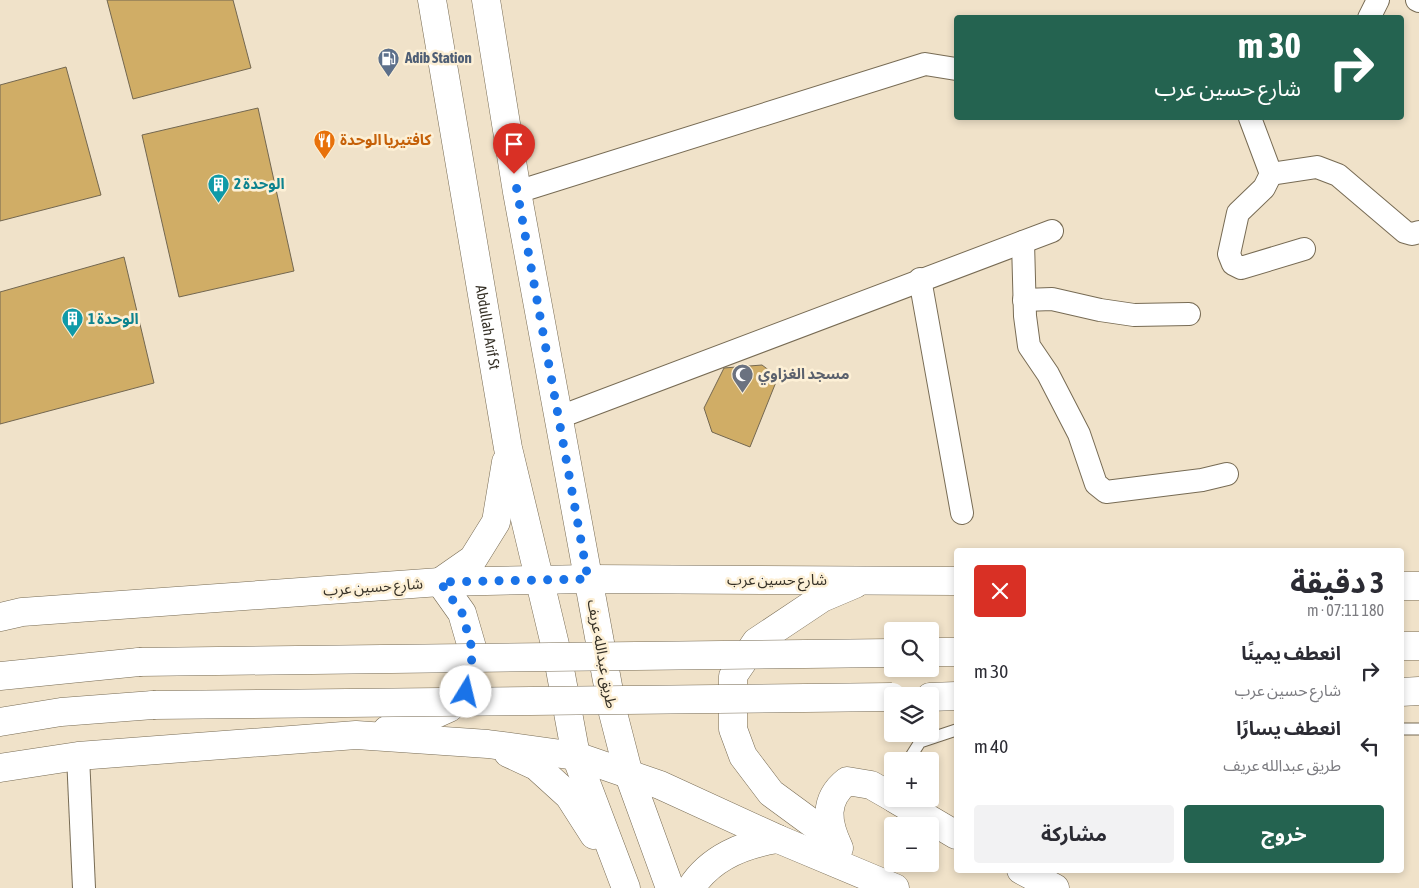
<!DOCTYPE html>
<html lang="ar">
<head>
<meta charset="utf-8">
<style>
  :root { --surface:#fff; --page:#f2f2f3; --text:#2b2b33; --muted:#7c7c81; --accent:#246350 }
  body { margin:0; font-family:"Asap Condensed","Noto Sans Arabic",sans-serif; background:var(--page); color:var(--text); direction:rtl; height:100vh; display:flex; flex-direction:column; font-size:19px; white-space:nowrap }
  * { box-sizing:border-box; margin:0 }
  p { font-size:16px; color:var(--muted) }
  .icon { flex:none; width:28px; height:28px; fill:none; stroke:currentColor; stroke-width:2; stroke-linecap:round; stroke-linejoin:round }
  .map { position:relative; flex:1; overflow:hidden; direction:ltr }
  .drawer { position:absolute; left:954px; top:548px; width:450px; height:325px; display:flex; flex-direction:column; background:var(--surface); border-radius:5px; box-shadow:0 2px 8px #0003; direction:rtl }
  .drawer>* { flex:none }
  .guide { position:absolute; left:954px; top:15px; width:450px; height:105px; border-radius:5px; box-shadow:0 2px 8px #0003; direction:rtl; background:#246350; color:#fff; overflow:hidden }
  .fabs { position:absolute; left:884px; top:622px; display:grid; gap:10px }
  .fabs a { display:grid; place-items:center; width:55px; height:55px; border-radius:5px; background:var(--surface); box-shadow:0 2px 8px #0003; font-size:25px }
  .pin { position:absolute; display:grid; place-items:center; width:42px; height:42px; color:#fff; margin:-51px -21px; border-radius:50% 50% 50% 0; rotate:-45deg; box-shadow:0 0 5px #0007 }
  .pin .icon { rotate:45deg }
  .me { position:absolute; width:55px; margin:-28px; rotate:9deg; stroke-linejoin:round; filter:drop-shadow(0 0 4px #0008) }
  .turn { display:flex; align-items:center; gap:18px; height:105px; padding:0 20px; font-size:22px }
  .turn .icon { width:65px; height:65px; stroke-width:2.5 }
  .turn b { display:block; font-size:35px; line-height:42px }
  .round { display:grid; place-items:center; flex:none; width:52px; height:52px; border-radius:5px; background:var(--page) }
  .summary { display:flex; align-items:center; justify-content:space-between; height:85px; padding:0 20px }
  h1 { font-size:30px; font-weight:700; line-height:38px }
  .cta { display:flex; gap:10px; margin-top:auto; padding:10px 20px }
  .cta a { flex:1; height:58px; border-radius:5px; background:var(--accent); color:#fff; font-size:20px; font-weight:700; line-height:58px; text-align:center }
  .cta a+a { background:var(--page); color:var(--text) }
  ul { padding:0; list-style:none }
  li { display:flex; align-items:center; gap:15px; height:75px; padding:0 20px }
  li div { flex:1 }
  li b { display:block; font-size:19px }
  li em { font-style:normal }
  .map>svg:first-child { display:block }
</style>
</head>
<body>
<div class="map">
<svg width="1419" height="888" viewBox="0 0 1419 888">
  <rect width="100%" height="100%" fill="#f0e2c9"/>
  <!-- building -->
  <g fill="#d0ad66" stroke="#736750">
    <polygon points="107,0 233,0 251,68 133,99"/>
    <polygon points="66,67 101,195 0,221 0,85"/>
    <polygon points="258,108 294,271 179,297 142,135"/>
    <polygon points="124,257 154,383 0,424 0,292"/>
    <polygon points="762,365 778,377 750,447 712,432 704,408 724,368"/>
  </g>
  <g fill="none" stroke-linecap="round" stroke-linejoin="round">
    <defs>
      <g id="service">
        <polyline points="1401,729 1419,729"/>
        <polyline points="908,761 920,742 956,730"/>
      </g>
      <g id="minor">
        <polyline points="1417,0 1419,1"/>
        <polyline points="1369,18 1378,0"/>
        <polyline points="1250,118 1271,174 1264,188 1238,213 1229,254 1233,264 1241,268 1304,249"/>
        <polyline points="1271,174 1317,167 1338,175 1405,232 1412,234 1419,232"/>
        <polyline points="517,192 925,64 956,69"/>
        <polyline points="1023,242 1025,316 1029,346 1048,374 1079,434 1096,484 1106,492 1202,480 1227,474"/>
        <polyline points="920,279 962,513"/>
        <polyline points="1024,300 1052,299 1100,310 1134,315 1189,314"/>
        <polyline points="557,418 1052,231"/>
        <polyline points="78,756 84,888"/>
      </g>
      <g id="primary">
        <path id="s1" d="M432,0l76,448 49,205 19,103 50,132"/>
        <polyline points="486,0 517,192 613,713 629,775 670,888"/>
        <polyline points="440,582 473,559 496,522 506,462"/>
        <polyline points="1401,586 1419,586"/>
        <polyline points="0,617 22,612 440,582 588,579 956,581"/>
        <polyline points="387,730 409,726 449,708 466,692 473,651 462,613 440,582"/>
        <polyline points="508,753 536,766 569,796 594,835"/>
        <polyline points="0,768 78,756 356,735 488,744 576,756 660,785 778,839 895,888"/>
        <polyline points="895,799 956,835"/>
        <polyline points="835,840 771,793 743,756 733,729 733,676 756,642 822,598 855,584"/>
        <path d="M839,848c-12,-25 -16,-48 8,-67l24,4 21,12"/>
        <polyline points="1021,870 1055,888"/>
        <path d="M691,888c19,-30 53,-44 87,-49"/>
      </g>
      <g id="motorway">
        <polyline points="1401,646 1419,646"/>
        <polyline points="930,652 956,652"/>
        <polyline points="0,676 139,662"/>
        <polyline points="1401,692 1419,691"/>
        <polyline points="930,697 956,696"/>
        <polyline points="0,722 61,712 153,705"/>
      </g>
    </defs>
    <!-- service casing -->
    <use href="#service" stroke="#776b54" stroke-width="13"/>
    <!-- minor casing -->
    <use href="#minor" stroke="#776b54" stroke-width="24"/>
    <!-- primary casing -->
    <use href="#primary" stroke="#776b54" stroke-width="29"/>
    <!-- motorway casing -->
    <use href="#motorway" stroke="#776b54" stroke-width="29"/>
    <!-- service -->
    <use href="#service" stroke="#fff" stroke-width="11"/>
    <!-- minor -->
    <use href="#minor" stroke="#fff" stroke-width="22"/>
    <!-- primary -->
    <use href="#primary" stroke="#fff" stroke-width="28"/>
    <!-- motorway -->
    <use href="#motorway" stroke="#fff" stroke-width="28"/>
    <defs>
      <g id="motorway-bridge">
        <polyline points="139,662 892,653"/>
        <polyline points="153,705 892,697"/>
      </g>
    </defs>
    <!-- motorway-bridge casing -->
    <use href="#motorway-bridge" stroke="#776b54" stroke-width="29" stroke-linecap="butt"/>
    <!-- motorway-bridge -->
    <use href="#motorway-bridge" stroke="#fff" stroke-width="28"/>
  </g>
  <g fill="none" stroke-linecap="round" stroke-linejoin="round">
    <!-- route -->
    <polyline stroke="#1a73e8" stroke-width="9" stroke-dasharray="0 16.2" points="466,692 473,652 462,613 440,582 588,579 514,174"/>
  </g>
  <!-- icons -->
  <defs>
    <symbol id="fuel-pin" viewBox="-11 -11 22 30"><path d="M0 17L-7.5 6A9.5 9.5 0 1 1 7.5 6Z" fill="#5c6f8a" stroke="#fdf0d6"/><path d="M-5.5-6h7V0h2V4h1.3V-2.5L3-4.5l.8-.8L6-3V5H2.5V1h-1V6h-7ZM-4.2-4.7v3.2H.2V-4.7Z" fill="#fff"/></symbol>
    <symbol id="restaurant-pin" viewBox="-11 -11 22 30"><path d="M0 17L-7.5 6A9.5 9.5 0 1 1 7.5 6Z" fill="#e8710a" stroke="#fdf0d6"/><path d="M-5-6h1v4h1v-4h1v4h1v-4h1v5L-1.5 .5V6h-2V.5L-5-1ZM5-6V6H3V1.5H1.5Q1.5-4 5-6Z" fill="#fff"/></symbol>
    <symbol id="building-pin" viewBox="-11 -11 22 30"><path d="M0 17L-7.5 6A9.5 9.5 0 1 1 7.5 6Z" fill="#0f9aa8" stroke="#fdf0d6"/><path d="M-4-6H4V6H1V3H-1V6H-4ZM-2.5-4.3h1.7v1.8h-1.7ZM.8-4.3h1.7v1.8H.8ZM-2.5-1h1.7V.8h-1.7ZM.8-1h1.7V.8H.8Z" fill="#fff"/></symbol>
    <symbol id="mosque-pin" viewBox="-11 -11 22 30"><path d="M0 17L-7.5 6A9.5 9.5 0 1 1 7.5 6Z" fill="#6b7280" stroke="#fdf0d6"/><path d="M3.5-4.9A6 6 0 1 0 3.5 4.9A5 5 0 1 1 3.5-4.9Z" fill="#fff"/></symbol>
  </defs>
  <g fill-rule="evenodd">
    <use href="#fuel-pin" x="376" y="46" width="25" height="34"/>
    <use href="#restaurant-pin" x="312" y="128" width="25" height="34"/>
    <use href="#building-pin" x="206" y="172" width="25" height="34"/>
    <use href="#building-pin" x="60" y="306" width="25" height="34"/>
    <use href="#mosque-pin" x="730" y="362" width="25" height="34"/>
  </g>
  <g text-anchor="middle" stroke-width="5" stroke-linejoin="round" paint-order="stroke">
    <!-- service labels -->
    <g font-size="15" font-weight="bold" fill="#4e5e75" stroke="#fdf0d6" text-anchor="start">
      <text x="405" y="63">Adib Station</text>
    </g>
    <!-- food labels -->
    <g font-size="15" font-weight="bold" fill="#c56008" stroke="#fdf0d6" text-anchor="start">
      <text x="340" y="145">كافتيريا الوحدة</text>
    </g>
    <!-- culture labels -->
    <g font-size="15" font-weight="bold" fill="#0d838f" stroke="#fdf0d6" text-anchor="start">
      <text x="234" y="189">الوحدة 2</text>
      <text x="88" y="324">الوحدة 1</text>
    </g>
    <!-- street labels -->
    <g font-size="15" fill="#363127" stroke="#fdf0d6">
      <text dy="5" stroke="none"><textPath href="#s1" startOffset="332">Abdullah Arif St</textPath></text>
      <text x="777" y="585">شارع حسين عرب</text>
      <text transform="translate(373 587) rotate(-4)" y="5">شارع حسين عرب</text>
      <text transform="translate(602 654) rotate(80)" y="5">طريق عبدالله عريف</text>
    </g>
    <!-- worship labels -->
    <g font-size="15" font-weight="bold" fill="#5b616d" stroke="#fdf0d6" text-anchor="start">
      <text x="758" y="379">مسجد الغزاوي</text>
    </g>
  </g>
</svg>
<div class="fabs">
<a><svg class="icon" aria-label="search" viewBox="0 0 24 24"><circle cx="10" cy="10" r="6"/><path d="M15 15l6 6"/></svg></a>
<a><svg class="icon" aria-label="layers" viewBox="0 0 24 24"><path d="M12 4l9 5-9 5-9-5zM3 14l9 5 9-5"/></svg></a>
<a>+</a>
<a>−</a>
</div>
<div class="pin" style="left:514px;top:174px;background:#d93025"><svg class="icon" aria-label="arrive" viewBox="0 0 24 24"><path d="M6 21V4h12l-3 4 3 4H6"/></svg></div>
<svg class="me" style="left:466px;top:692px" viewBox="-20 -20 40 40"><circle r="19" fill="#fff"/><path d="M0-13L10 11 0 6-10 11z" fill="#1a73e8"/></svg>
<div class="guide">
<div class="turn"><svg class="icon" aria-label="right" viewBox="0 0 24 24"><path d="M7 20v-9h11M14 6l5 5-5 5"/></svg><div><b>30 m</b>شارع حسين عرب</div></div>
</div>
<section class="drawer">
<div class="summary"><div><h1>3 دقيقة</h1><p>180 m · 07:11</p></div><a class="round" style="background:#d93025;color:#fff"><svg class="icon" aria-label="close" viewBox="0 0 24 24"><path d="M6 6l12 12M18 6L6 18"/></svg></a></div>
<ul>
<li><svg class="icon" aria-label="right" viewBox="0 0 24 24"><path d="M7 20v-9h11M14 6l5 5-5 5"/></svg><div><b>انعطف يمينًا</b><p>شارع حسين عرب</p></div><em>30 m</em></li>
<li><svg class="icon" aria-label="left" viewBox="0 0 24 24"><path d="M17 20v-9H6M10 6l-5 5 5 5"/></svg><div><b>انعطف يسارًا</b><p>طريق عبدالله عريف</p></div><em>40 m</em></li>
</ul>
<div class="cta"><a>خروج</a><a>مشاركة</a></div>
</section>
</div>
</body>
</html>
